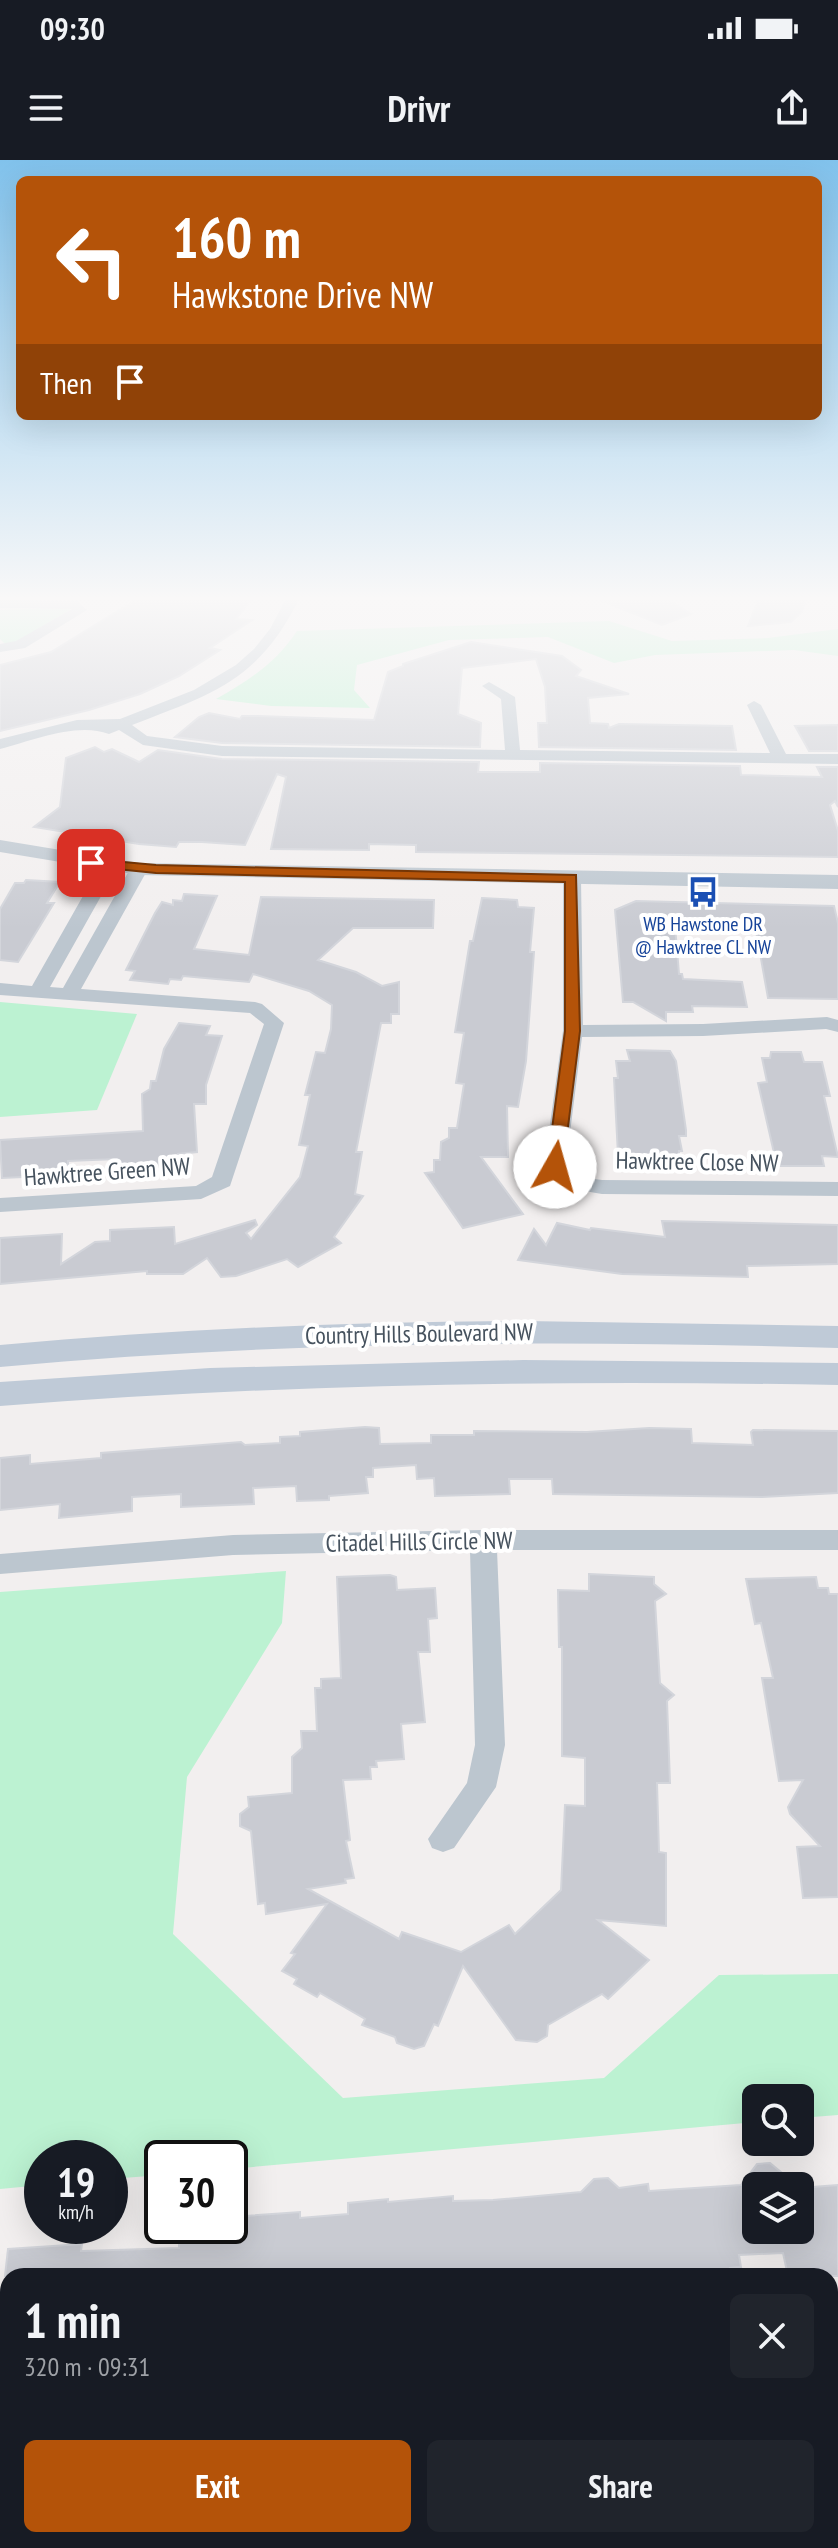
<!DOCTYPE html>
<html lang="en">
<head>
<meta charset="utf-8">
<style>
  :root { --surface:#171b24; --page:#20242c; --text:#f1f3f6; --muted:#9ea1a6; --accent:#b45309 }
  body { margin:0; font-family:"PT Sans Narrow",sans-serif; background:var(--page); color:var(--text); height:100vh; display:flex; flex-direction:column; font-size:30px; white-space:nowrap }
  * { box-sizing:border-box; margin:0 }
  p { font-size:26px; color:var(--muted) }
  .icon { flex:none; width:44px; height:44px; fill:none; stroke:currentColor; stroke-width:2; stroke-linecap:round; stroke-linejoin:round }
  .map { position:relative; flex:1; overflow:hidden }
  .drawer { position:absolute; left:0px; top:2108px; width:838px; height:280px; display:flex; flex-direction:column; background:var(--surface); border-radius:24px 24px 0 0; box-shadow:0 8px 32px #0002 }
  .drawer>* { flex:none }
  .guide { position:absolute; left:16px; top:16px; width:806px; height:244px; border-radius:12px; box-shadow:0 8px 32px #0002; background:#b45309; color:#fff; overflow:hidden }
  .controls { position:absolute; left:742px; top:1924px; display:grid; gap:16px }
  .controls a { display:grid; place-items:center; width:72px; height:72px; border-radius:12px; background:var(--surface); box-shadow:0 8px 32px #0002; font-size:40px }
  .speed { position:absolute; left:24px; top:1980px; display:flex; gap:16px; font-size:40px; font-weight:700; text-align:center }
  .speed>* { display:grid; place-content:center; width:104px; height:104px; border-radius:50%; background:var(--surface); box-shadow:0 8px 32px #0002; line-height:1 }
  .speed small { font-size:20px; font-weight:400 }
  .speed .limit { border:4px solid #111; border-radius:12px; background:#fff; color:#111 }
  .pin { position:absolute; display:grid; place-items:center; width:68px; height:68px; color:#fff; margin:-34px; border-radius:16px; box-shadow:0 4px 12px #0006 }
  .me { position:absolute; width:88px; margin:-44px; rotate:7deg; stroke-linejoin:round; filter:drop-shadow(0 0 6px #0008) }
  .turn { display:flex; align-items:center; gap:28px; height:168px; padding:0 24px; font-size:36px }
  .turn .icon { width:104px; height:104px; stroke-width:2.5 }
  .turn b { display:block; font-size:56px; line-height:68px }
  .then { display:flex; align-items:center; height:76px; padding:0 24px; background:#0003; gap:16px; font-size:30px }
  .round { display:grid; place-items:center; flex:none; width:84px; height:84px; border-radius:12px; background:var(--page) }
  .head { display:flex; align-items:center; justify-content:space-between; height:136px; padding:0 24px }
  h1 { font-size:48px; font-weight:600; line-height:60px }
  .action { display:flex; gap:16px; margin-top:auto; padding:16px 24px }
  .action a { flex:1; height:92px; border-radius:12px; background:var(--accent); color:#fff; font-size:32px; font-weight:600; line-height:92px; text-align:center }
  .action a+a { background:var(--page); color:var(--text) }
  .status { display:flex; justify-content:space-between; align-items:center; height:56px; padding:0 40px; background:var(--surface); direction:ltr }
  .status svg { height:22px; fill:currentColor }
  header { display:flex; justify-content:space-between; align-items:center; height:104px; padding:0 24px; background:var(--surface); font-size:36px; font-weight:600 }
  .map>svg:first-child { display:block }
</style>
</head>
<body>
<div class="status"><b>09:30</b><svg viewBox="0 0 49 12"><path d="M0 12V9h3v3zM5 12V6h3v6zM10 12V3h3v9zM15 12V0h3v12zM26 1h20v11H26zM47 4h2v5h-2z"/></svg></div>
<header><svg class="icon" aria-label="menu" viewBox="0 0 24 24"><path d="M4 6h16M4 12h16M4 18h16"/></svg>Drivr<svg class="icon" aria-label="share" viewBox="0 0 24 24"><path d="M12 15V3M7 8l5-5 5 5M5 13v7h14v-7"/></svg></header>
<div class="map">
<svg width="838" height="2388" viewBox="0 0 838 2388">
  <rect width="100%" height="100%" fill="#f2efef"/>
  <!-- green -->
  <g fill="#bcf2d2">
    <polygon points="66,448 70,450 14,483 4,483 0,479 0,450"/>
    <path d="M609,461l63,20 96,-3 70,-9v27l-44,-6 -139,5 -41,8 -66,-26 -99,3 -92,25 -3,25 16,18 -99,-2 -55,-7c32,-18 60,-36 81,-68z"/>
    <polygon points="0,842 137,854 97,950 0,957"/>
    <polygon points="286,1411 282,1463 187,1617 173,1774 343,1938 604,1918 719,1815 838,1814 838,1955 800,1958 800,1938 756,1938 756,1962 230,2009 230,1998 162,1998 162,2015 110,2019 110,1998 42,1998 42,2025 0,2029 0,1432"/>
  </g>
  <!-- building -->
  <g fill="#c9cbd2" stroke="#d3d5db" stroke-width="2">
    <polygon points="144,435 248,435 243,439 251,440 236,459 252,460 210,488 220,490 179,516 140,534 89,550 0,571 0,505 51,492"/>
    <polygon points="647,435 664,437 691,454 662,465 590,436"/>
    <polygon points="760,435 807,435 802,452 791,462 748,466"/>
    <polygon points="471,482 562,496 581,510 576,516 629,534 588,538 590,563 608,564 609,568 619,564 732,566 736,590 539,587 538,563 547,563 545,527 536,499 462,508 458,554 481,563 480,587 222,583 175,577 199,557 209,553 240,559 242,556 258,556 374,560 388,512 403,506 403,504"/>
    <polygon points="838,565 838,591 809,591 795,566"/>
    <polygon points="95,587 104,592 112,589 139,602 158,590 222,599 479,602 478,612 540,612 540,603 740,606 741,615 822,617 817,607 838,607 838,647 835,641 830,645 838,671 838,697 416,692 416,685 369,684 369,690 271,689 286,617 277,614 245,685 202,682 179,682 176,687 139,684 34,667 60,647 66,598"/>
    <polygon points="26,720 60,722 47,743 54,743 18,802 0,800 0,749 15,723 24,723"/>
    <polygon points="184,734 217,736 194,789 249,795 261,737 434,740 433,768 353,768 318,800 356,812 382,826 399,822 399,854 391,854 391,863 381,863 356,992 362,992 355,1034 363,1036 334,1077 341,1083 298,1107 287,1099 236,1116 221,1117 207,1098 183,1114 147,1114 147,1111 0,1124 0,1078 62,1074 61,1104 95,1082 110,1081 110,1070 174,1067 175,1084 255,1060 257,1065 246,1073 251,1079 300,1017 308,986 299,985 310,935 305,935 316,892 325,893 331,869 332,845 309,831 253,814 249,822 183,816 181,820 170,819 168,824 130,820 135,811 126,810 155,753 162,742 173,745 173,740 182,741"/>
    <polygon points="482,738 517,740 518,747 534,748 530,792 534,792 533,806 526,901 518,947 507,946 508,997 481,997 523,1054 463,1068 425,1013 434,1012 434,1000 440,1000 441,982 449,978 449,968 457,968 464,924 456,923 464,873 455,872 470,781 473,781"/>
    <polygon points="636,741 834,746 838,763 838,839 768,838 756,771 675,766 679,814 682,814 683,819 742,822 747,847 692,846 693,852 666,852 666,861 633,842 623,842 615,750"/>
    <polygon points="179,863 210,866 206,875 222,876 206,925 206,944 194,944 197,992 178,994 178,1005 117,1010 117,999 68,1001 68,1015 2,1018 0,980 143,971 142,934 150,929 151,921 156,921 164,889"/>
    <polygon points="627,890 670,891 676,901 686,970 686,976 679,976 682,991 679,991 679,1007 634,1007 632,995 618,995 614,918 618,918 616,901 630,901"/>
    <polygon points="771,892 801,892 804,902 822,902 830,936 824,936 838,997 822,996 824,1006 777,1006 758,923 767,922 762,898 770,898"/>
    <polygon points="662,1061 838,1065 838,1104 747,1106 748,1117 622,1114 518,1100 534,1069 546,1085 557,1063 590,1070 591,1068 665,1077"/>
    <polygon points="365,1267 379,1268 380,1284 431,1283 431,1275 474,1275 474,1271 587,1272 649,1268 691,1269 692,1283 753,1285 751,1272 753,1270 838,1271 838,1333 762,1337 553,1334 552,1319 509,1319 510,1334 435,1336 434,1318 417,1319 416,1305 373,1308 373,1317 366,1317 368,1333 329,1336 329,1340 297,1341 296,1326 253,1328 254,1344 181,1347 181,1334 132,1337 132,1351 59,1358 60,1344 0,1350 0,1298 30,1295 30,1304 101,1298 101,1293 241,1282 245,1285 280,1283 280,1277 300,1276 300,1272"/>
    <polygon points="589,1414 654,1417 654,1424 666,1434 655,1441 660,1523 674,1535 667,1541 670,1623 657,1623 659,1692 666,1693 666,1766 598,1760 649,1800 608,1839 602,1834 548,1865 547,1876 537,1882 516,1880 463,1806 438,1866 434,1864 424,1886 414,1889 397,1883 395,1877 362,1865 365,1859 320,1833 317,1837 294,1824 297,1819 282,1811 295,1794 291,1793 327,1744 266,1754 265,1743 258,1744 251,1671 240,1666 240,1654 249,1647 248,1637 292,1633 292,1597 302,1588 301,1571 317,1571 315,1528 321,1528 321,1519 341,1518 337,1417 390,1415 396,1417 397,1430 435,1428 437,1458 428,1459 430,1492 418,1492 425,1562 401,1564 404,1599 376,1601 377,1607 370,1607 371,1619 343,1620 350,1680 346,1681 354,1718 345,1719 346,1723 308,1729 399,1779 402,1772 461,1792 509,1765 515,1774 561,1730 565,1645 585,1646 585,1598 562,1596 562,1487 559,1487 558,1430 589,1431"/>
    <polygon points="816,1417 818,1428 828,1428 829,1434 838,1434 838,1737 803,1738 797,1687 820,1686 790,1654 788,1647 803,1620 779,1621 762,1518 773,1518 761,1463 755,1464 746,1419"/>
    <polygon points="770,2003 798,2026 756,2026 756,2070 800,2070 800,2028 838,2025 838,2116 788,2116 783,2093 739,2095 741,2107 730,2108 731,2114 712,2116 5,2116 8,2089 82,2084 81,2091 179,2088 179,2068 230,2066 230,2057 300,2052 300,2058 348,2054 348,2043 388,2039 388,2042 453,2036 453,2041 493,2040 581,2032 594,2019 608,2018 619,2028 648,2024 649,2031 741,2025 757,2004"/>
  </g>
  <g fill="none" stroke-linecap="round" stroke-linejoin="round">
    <!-- minor -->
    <g fill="#bcc6cf" fill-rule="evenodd">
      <path d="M288,435h13c-41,85 -86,98 -169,130l15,11 75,10 283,4 -4,-51 -19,-13 7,-4 26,15 5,53 250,3 -23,-48 7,-4 7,4 25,49h52v10l-616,-8 -79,-11 -24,-15 -10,4c-32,-12 -75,6 -109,15v-10l77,-19 43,-1 74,-29 42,-25 18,-16 16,-20z"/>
      <polygon points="707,435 719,435 722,438 715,442"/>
      <polygon points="0,440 77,441 87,450 25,488 0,492 0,484 16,481 72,449 0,448"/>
      <polygon points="109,701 118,706 50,827 63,828 130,709 139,704 148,709 81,829 255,842 262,844 284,863 230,1026 201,1039 0,1052 0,1038 196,1026 212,1017 264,864 250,853 0,835 0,823 32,826 100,706"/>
      <path d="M572,713l9,5 2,147 120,-1 124,-7 11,3v12l-12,-3 -123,7 -121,1 -16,128 14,12 22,3 236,2v14l-236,-2c-24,-4 -42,-6 -58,-27l19,-136v-153z"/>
      <polygon points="483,1370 838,1370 838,1390 497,1390 505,1585 496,1627 454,1688 443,1692 432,1688 428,1679 467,1623 475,1585 470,1390 233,1395 0,1414 0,1394 233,1375"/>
      <rect x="830" y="2196" width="8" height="38"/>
      <polygon points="8,2272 8,2312 0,2313 0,2273"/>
    </g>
    <!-- tertiary -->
    <polygon fill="#bcc6cf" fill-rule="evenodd" points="0,680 139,703 838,715 838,729 139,715 0,692"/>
    <!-- secondary -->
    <g fill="#bfcad7" fill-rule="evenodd">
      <path d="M524,1161l314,5v22c-280,-8 -559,-7 -838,19v-22c174,-16 348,-23 524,-24z"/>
      <path d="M523,1200l315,3v22c-280,-5 -559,-1 -838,21v-24l210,-14z"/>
    </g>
  </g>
  <!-- sky -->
  <linearGradient id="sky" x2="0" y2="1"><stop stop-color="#81c2ec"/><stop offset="0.57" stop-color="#f9f8f8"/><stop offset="1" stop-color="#f9f8f8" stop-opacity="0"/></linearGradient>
  <rect width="838" height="769" fill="url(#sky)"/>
  <!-- route -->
  <polygon fill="#b45309" stroke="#753606" stroke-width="2" points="91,699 156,705 576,715 580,871 563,1007 555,1012 547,1007 565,871 565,722 156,713 87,706 85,703"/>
  <!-- icons -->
  <defs>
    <symbol id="bus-bare" viewBox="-9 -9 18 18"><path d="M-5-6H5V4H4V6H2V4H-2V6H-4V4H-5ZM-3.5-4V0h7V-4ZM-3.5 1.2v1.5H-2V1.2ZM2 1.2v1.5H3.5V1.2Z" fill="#1a4fb4" stroke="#fff" stroke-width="2.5" paint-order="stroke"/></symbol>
  </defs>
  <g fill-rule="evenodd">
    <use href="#bus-bare" x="681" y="710" width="44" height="44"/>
  </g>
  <g text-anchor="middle" stroke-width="8" stroke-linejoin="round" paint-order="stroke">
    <!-- far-transit labels -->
    <g font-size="20" fill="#164399" stroke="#fff">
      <text x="703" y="771">WB Hawstone DR<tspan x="703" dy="23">@ Hawktree CL NW</tspan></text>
    </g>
    <!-- street labels -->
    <g font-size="24" fill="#46525e" stroke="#fff">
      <text transform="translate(697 1002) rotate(1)" y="8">Hawktree Close NW</text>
      <text transform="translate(107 1012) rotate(-4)" y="8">Hawktree Green NW</text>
      <text transform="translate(419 1174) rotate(-1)" y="8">Country Hills Boulevard NW</text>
      <text transform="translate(419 1382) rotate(-1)" y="8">Citadel Hills Circle NW</text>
    </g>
  </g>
</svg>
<div class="controls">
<a><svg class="icon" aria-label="search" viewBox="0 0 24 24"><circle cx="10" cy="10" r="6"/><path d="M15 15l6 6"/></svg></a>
<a><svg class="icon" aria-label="layers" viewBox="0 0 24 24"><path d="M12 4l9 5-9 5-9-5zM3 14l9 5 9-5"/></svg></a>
</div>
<div class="speed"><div>19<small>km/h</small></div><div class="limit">30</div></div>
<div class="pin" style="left:91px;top:703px;background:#d93025"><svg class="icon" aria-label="arrive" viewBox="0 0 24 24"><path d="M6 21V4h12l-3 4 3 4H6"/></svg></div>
<svg class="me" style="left:555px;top:1007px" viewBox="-20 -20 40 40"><circle r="19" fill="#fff"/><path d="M0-13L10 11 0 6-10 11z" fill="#b45309"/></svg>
<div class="guide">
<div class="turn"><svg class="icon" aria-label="left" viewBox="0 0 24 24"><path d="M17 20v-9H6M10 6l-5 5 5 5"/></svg><div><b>160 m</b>Hawkstone Drive NW</div></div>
<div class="then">Then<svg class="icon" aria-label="arrive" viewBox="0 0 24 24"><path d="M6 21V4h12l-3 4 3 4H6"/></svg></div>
</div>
<section class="drawer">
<div class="head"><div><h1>1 min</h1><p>320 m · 09:31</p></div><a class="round"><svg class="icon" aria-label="close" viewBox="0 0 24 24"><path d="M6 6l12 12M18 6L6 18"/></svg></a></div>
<div class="action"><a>Exit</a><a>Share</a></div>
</section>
</div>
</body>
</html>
